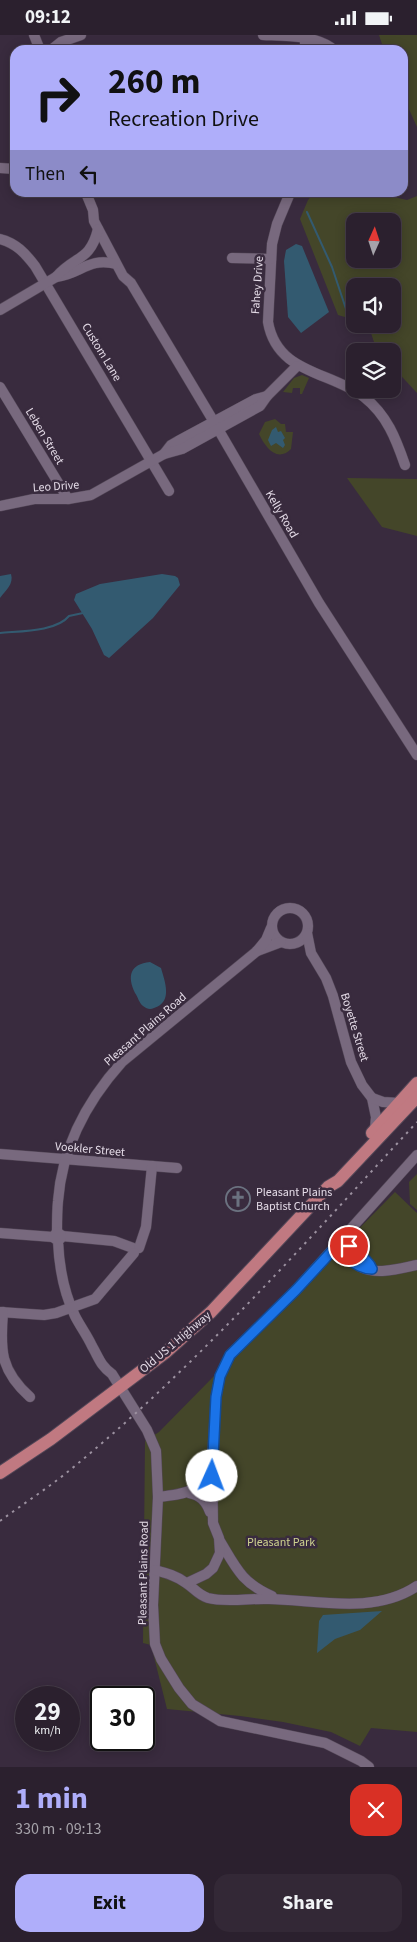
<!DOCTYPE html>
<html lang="en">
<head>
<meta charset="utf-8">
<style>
  :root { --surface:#2b202e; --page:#332836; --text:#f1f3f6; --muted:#a6a3aa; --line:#473e4a; --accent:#afaefa }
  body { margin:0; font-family:"Source Sans 3",sans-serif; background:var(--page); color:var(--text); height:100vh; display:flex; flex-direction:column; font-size:19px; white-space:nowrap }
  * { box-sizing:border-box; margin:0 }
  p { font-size:16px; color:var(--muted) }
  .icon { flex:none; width:28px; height:28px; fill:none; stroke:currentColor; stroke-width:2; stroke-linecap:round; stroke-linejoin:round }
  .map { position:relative; height:1732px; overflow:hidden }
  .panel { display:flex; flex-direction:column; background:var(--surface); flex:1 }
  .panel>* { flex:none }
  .top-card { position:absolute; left:10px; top:10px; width:398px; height:152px; border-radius:15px; box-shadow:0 2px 12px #0003,0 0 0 1px var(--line); background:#afaefa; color:#111; overflow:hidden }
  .needle { width:32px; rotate:3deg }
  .controls { position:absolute; left:346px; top:178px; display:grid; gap:10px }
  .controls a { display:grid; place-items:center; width:55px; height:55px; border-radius:10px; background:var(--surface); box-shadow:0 2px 12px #0003,0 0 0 1px var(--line); font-size:25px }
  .speed { position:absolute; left:15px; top:1651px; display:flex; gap:10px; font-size:25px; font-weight:700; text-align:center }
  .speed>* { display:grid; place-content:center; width:65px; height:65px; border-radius:50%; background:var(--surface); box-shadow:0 2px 12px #0003,0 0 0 1px var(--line); line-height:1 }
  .speed small { font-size:12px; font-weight:400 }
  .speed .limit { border:2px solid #111; border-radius:8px; background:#fff; color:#111 }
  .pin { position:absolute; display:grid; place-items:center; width:42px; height:42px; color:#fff; margin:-21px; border:2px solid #fff; border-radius:50%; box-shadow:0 1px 5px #0007 }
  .me { position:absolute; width:55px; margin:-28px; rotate:2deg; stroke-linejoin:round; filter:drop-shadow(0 0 4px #0008) }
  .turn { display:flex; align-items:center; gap:18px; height:105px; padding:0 15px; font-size:22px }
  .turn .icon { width:65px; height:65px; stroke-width:2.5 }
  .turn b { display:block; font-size:35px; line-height:42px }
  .then { display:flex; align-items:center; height:48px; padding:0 15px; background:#0003; gap:10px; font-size:19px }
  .round { display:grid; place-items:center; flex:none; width:52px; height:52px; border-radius:15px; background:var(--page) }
  .head { display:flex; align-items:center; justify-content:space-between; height:85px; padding:0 15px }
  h1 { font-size:30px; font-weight:700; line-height:38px; color:var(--accent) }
  .cta { display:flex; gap:10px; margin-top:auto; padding:10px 15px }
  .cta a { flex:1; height:58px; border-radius:15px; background:var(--accent); color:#111; font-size:20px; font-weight:700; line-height:58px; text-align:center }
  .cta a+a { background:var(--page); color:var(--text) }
  .status { display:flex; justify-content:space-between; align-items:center; height:35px; padding:0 25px; background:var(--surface); direction:ltr }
  .status svg { height:14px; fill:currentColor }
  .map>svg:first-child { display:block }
</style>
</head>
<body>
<div class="status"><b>09:12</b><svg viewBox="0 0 49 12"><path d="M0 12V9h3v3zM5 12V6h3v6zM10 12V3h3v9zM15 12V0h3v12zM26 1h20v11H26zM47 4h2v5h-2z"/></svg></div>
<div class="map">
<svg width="417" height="1732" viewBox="0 0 417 1732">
  <rect width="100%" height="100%" fill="#392b3e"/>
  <!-- green -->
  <g fill="#444629" fill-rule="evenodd">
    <polygon points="379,0 417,0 417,92 403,61 402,15 384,15"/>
    <path d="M314,158h62l31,7 10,-4v197l-24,-26 -1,-16h-15l-9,-27h24v-38h-37v34l-17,-5 -38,-96 8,-19zM355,186h37v38h-37z"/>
    <polygon points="302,340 309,343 302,359 300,359 300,353 293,353 292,358 283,357 294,343"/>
    <path d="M275,384l6,5h4l1,8h7l-2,17c-14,14 -26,-2 -32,-15l6,-12z"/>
    <polygon points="347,443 417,444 417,501 382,492"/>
    <polygon points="417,1139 417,1175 410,1169 409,1147"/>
    <polygon points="395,1157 417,1178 417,1697 371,1693 360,1711 331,1697 283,1687 240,1681 167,1674 151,1610 143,1608 145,1406 159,1397"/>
  </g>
  <!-- water -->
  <g fill="#335a70">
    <polygon points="296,209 302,211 329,277 301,298 288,282 284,226 286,215"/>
    <polygon points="276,392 278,397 281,396 285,403 283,405 285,410 283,413 276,408 271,411 268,405 272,395"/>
    <path d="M11,539c3,10 -5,16 -11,24v-22z"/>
    <polygon points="162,539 175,541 178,543 180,550 153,583 109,623 104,620 92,594 74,565 76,559 100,549"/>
    <path d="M150,927l11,6c4,14 12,34 -7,40 -4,2 -7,1 -11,-2 -4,-3 -5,-9 -8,-13 -8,-17 -5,-29 15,-31z"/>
    <polygon points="382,1576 360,1595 335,1604 317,1618 319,1586 323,1580"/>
  </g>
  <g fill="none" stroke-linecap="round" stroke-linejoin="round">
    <!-- stream -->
    <g stroke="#335a70" stroke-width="2">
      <polyline points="80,14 81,15"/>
      <polyline points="307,177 332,232 346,274"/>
      <path d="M0,598c19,-2 56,-1 69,-17l14,-3"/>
    </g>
    <defs>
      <g id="minor">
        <polyline points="34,0 40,15"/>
        <path d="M263,0c23,1 54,0 71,15"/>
        <polyline points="51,15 61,7 81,0"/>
        <polyline points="305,15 305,0"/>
        <polyline points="0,133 15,134"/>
        <polyline points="86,158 93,175 94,186 123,241 131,248 214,387 319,568 417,720"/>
        <path d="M290,158l-13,31 -5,20 -4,78c9,52 62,49 96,75 23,18 32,42 41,68"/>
        <path d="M0,204c16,4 25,14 35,27l134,225"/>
        <polyline points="232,223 271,224"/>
        <path d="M56,242c25,-3 32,-20 60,-13"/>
        <path d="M0,275l56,-33c19,-22 34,-15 42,-48"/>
        <polyline points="0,352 68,464"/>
        <polyline points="164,419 171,410 178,406 256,364 267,361"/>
        <polyline points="0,471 34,464 68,464 91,460 164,419 182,414 260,371 267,361 297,331"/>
        <circle cx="290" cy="891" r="18"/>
        <polyline points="307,898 311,918 326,943 333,961 351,1027 362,1050 372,1063 376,1082 375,1094"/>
        <polyline points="257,916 281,907"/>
        <polyline points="372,1063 383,1067 399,1068"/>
        <polyline points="0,1119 177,1133"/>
        <path d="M57,1197c0,-10 0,-21 1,-31 4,-53 29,-100 64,-139l135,-111 9,-11 5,-12"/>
        <polyline points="0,1198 53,1202"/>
        <path d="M346,1199c1,4 2,9 4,12 6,10 19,13 22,23"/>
        <polyline points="62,1201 114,1206 133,1213"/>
        <path d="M58,1206l-5,-4 4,-5 4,3v3l-3,3c1,24 6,52 17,75 5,10 12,19 17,30 7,12 8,19 20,28l35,56 9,21 2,46 -5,108 2,39 6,15 18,29 13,16 28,17 105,22 36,18 8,6"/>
        <polyline points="139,1213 146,1192 152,1131"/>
        <path d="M332,1216c12,3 20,12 31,17 16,7 38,0 54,-3"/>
        <polyline points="0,1277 44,1280 56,1278 95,1264 134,1218"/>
        <path d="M3,1277c-3,38 -3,58 27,85"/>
        <path d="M189,1458c11,2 17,8 21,19"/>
        <path d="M158,1462c28,-3 40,-4 53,-32"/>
        <path d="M220,1506c16,27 22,42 52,55"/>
        <path d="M155,1535c11,3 22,6 31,13 8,5 12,12 22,15 19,5 41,0 61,1 48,1 105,16 148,-13"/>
        <polyline points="187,1548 206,1539 213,1533 220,1518 219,1503 213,1488 212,1427 216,1362 220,1341 230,1320 296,1255 417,1120"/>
      </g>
      <g id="major">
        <polyline points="372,1098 417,1048"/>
        <polyline points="0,1438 51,1404 165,1318 211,1277 328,1152 338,1146 417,1062"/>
      </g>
    </defs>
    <!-- minor casing -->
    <use href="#minor" stroke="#534757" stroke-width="11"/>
    <!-- major casing -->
    <use href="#major" stroke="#534757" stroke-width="14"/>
    <!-- minor -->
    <use href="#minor" stroke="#78697e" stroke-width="10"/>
    <!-- major -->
    <use href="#major" stroke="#c07981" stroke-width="12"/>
    <!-- rail -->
    <path stroke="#9c91a0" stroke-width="2" stroke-dasharray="2.5 5" stroke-linecap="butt" d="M0,1486c23,-17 48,-33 70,-51 127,-104 236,-228 347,-348"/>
  </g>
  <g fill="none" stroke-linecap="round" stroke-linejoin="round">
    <defs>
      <path id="route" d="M212,1441l4,-79 4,-21 10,-21 66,-65 36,-39c14,4 25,18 40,18 -3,-9 -16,-16 -23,-23"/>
    </defs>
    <!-- route casing -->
    <use href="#route" stroke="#114b97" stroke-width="12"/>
    <!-- route -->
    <use href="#route" stroke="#1a73e8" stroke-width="9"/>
  </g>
  <!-- icons -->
  <defs>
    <symbol id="church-ring" viewBox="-11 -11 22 22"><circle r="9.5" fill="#392b3e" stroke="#6b7280" stroke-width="1.5"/><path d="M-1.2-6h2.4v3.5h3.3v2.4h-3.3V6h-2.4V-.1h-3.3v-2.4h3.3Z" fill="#6b7280"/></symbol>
  </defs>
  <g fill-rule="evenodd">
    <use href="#church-ring" x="224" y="1150" width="28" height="28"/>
  </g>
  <g text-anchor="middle" stroke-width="5" stroke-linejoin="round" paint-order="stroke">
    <!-- street labels -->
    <g font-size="12" fill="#e5dce8" stroke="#392b3e">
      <text transform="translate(257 250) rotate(-86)" y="4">Fahey Drive</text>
      <text transform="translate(102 317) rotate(59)" y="4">Custom Lane</text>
      <text transform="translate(45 401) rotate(59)" y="4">Leben Street</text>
      <text transform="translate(56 451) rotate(-4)" y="4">Leo Drive</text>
      <text transform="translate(282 479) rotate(60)" y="4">Kelly Road</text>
      <text transform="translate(355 992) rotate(73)" y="4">Boyette Street</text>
      <text transform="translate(145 994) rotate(-41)" y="4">Pleasant Plains Road</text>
      <text transform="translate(90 1114) rotate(5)" y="4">Voekler Street</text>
      <text transform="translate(175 1307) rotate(-40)" y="4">Old US 1 Highway</text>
      <text transform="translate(143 1538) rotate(-89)" y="4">Pleasant Plains Road</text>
    </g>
    <!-- poi labels -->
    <g font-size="12" fill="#e5dce8" stroke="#392b3e" text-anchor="start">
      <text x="256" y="1161">Pleasant Plains<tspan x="256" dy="14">Baptist Church</tspan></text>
    </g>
    <!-- park labels -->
    <g font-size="12" fill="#ced28f" stroke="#392b3e">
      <text x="281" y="1511">Pleasant Park</text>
    </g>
  </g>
</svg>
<div class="controls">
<a><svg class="needle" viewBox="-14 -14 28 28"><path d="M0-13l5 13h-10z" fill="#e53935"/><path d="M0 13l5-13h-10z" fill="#a6a3aa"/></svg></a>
<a><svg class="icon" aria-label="sound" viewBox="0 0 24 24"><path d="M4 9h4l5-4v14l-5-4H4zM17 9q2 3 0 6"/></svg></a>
<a><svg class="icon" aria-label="layers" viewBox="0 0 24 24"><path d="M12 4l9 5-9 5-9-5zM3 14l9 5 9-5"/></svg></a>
</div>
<div class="speed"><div>29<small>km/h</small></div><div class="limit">30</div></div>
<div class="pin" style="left:349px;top:1211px;background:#d93025"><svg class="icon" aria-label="arrive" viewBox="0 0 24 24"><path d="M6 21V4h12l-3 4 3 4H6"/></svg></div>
<svg class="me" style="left:212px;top:1441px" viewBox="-20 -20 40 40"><circle r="19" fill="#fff"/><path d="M0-13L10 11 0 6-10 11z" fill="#1a73e8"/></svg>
<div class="top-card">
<div class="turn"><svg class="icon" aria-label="right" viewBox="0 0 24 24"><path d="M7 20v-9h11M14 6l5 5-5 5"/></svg><div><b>260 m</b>Recreation Drive</div></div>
<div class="then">Then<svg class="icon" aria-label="left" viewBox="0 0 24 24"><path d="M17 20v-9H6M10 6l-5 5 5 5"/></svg></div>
</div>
</div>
<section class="panel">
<div class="head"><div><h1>1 min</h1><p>330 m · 09:13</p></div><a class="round" style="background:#d93025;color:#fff"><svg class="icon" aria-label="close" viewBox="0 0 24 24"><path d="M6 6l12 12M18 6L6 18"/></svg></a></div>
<div class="cta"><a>Exit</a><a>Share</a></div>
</section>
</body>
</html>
